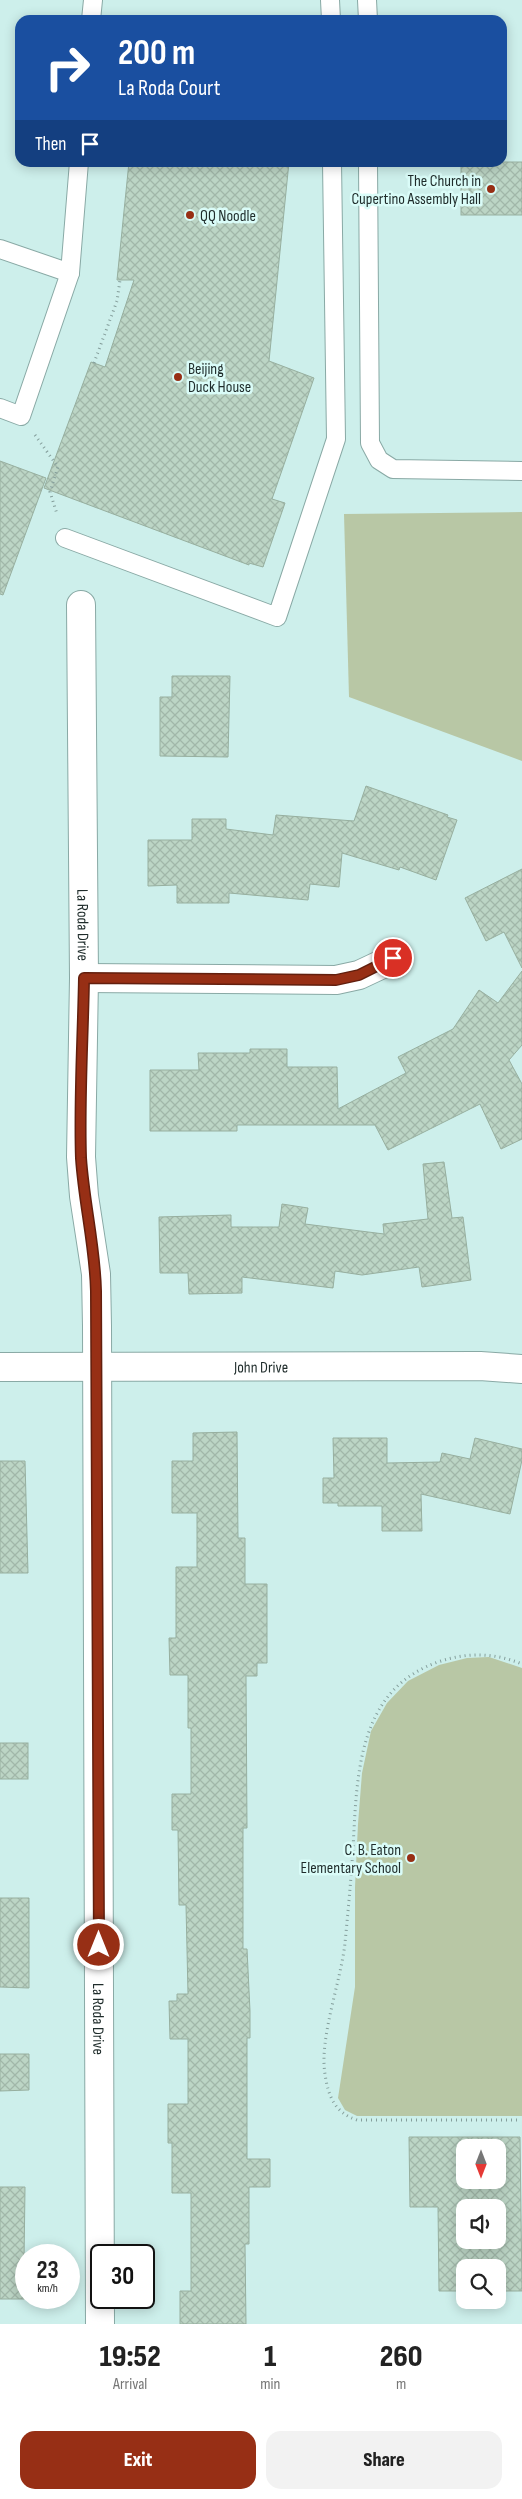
<!DOCTYPE html>
<html lang="en">
<head>
<meta charset="utf-8">
<style>
  :root { --surface:#fff; --page:#f2f2f2; --text:#222; --muted:#767676; --accent:#972f15 }
  body { margin:0; font-family:"Sofia Sans Condensed",sans-serif; background:var(--page); color:var(--text); height:100vh; display:flex; flex-direction:column; font-size:19px; white-space:nowrap }
  * { box-sizing:border-box; margin:0 }
  p { font-size:16px; color:var(--muted) }
  .icon { flex:none; width:28px; height:28px; fill:none; stroke:currentColor; stroke-width:2; stroke-linecap:round; stroke-linejoin:round }
  .map { position:relative; height:2324px; overflow:hidden }
  .side { display:flex; flex-direction:column; background:var(--surface); flex:1 }
  .side>* { flex:none }
  .hud { position:absolute; left:15px; top:15px; width:492px; height:152px; border-radius:15px; box-shadow:0 2px 12px #0003; background:#1a4fa0; color:#fff; overflow:hidden }
  .needle { width:32px; rotate:180deg }
  .controls { position:absolute; left:456px; top:2139px; display:grid; gap:10px }
  .controls a { display:grid; place-items:center; width:50px; height:50px; border-radius:10px; background:var(--surface); box-shadow:0 2px 12px #0003; font-size:25px }
  .speed { position:absolute; left:15px; top:2244px; display:flex; gap:10px; font-size:25px; font-weight:700; text-align:center }
  .speed>* { display:grid; place-content:center; width:65px; height:65px; border-radius:50%; background:var(--surface); box-shadow:0 2px 12px #0003; line-height:1 }
  .speed small { font-size:12px; font-weight:400 }
  .speed .limit { border:2px solid #111; border-radius:8px; background:#fff; color:#111 }
  .pin { position:absolute; display:grid; place-items:center; width:42px; height:42px; color:#fff; margin:-21px; border:2px solid #fff; border-radius:50%; box-shadow:0 1px 5px #0007 }
  .me { position:absolute; width:55px; margin:-28px; rotate:0deg; stroke-linejoin:round; filter:drop-shadow(0 0 4px #0008) }
  .turn { display:flex; align-items:center; gap:18px; height:105px; padding:0 20px; font-size:22px }
  .turn .icon { width:65px; height:65px; stroke-width:2.5 }
  .turn b { display:block; font-size:35px; line-height:42px }
  .then { display:flex; align-items:center; height:48px; padding:0 20px; background:#0003; gap:10px; font-size:19px }
  .eta { display:flex; justify-content:space-evenly; align-items:center; height:85px; text-align:center }
  .eta b { font-size:30px; font-weight:800; line-height:35px }
  .button { display:flex; gap:10px; margin-top:auto; padding:10px 20px }
  .button a { flex:1; height:58px; border-radius:15px; background:var(--accent); color:#fff; font-size:20px; font-weight:800; line-height:58px; text-align:center }
  .button a+a { background:var(--page); color:var(--text) }
  .map>svg:first-child { display:block }
</style>
</head>
<body>
<div class="map">
<svg width="522" height="2324" viewBox="0 0 522 2324">
  <defs>
    <pattern id="building-cross-hatch" width="8" height="8" patternUnits="userSpaceOnUse" patternTransform="scale(1.25)"><rect width="8" height="8" fill="#bcd5c5"/><path d="M0 0l8 8M0 8l8-8" fill="none" stroke="#a1b7a9"/></pattern>
  </defs>
  <rect width="100%" height="100%" fill="#cdefeb"/>
  <!-- green -->
  <g fill="#b8c7a5">
    <polygon points="522,512 522,761 349,697 344,514"/>
    <polygon points="489,1657 522,1668 522,2116 357,2116 345,2110 338,2098 355,1987 355,1887 358,1824 362,1773 371,1731 387,1703 408,1681 439,1665 467,1658"/>
  </g>
  <!-- building -->
  <g fill="url(#building-cross-hatch)" stroke="#97af9f" fill-rule="evenodd">
    <polygon points="129,162 289,162 269,361 314,378 272,499 285,503 263,567 249,563 249,565 44,488 91,362 105,367 134,280 117,280"/>
    <rect x="461" y="162" width="61" height="53"/>
    <polygon points="0,461 46,478 3,595 0,594"/>
    <polygon points="172,676 230,676 228,757 160,756 160,697 172,697"/>
    <polygon points="366,786 448,815 447,817 457,820 436,880 400,867 399,870 342,853 339,887 310,884 308,900 229,893 229,903 177,903 177,885 148,886 148,840 192,840 192,819 226,819 226,829 273,835 276,815 354,821"/>
    <polygon points="522,869 522,968 504,932 486,941 465,898"/>
    <polygon points="522,971 522,1045 509,1060 522,1084 522,1139 501,1149 480,1104 388,1150 375,1125 237,1125 237,1131 150,1131 150,1070 199,1070 198,1053 250,1053 250,1049 287,1049 287,1067 337,1067 338,1109 406,1073 398,1057 453,1029 479,990 498,1003"/>
    <polygon points="444,1162 452,1218 463,1217 471,1280 422,1287 419,1267 362,1275 335,1271 333,1288 242,1277 242,1293 189,1294 188,1273 160,1273 159,1217 231,1215 231,1227 279,1227 282,1204 308,1208 305,1224 384,1234 383,1224 428,1219 423,1164"/>
    <polygon points="237,1432 238,1538 245,1538 245,1584 267,1584 267,1663 257,1663 257,1676 246,1676 247,1828 243,1828 243,1949 247,1949 250,2011 250,2038 247,2038 247,2159 270,2159 270,2187 249,2187 249,2244 245,2244 246,2324 180,2324 180,2291 191,2291 191,2193 172,2193 172,2143 168,2143 168,2104 188,2104 188,2039 170,2039 169,2001 177,2001 177,1994 188,1994 186,1905 179,1905 178,1830 172,1830 172,1794 191,1794 191,1728 188,1728 188,1675 170,1675 169,1638 176,1638 176,1567 197,1567 197,1513 172,1513 172,1461 193,1461 193,1433"/>
    <polygon points="333,1438 387,1438 387,1463 440,1462 442,1453 470,1459 475,1438 522,1449 522,1460 510,1514 421,1494 422,1531 382,1531 382,1506 338,1506 338,1503 323,1503 323,1478 334,1478"/>
    <polygon points="0,1461 25,1461 28,1573 0,1573"/>
    <rect x="0" y="1743" width="28" height="36"/>
    <polygon points="0,1898 29,1898 29,1988 0,1987"/>
    <polygon points="0,2054 29,2054 29,2090 0,2091"/>
    <path d="M409,2137h111l2,154h-24v-23h-33v23h-26l-1,-84h-28zM465,2148h33v32h-33zM465,2208h33v32h-33z"/>
    <polygon points="0,2187 25,2187 24,2262 26,2262 26,2299 0,2299"/>
  </g>
  <g fill="none" stroke-linecap="round" stroke-linejoin="round">
    <defs>
      <g id="lane">
        <polyline points="330,0 331,20"/>
        <polyline points="367,0 368,20"/>
        <polyline points="91,20 93,0"/>
        <polyline points="368,162 370,443 379,460 393,469 522,471"/>
        <polyline points="0,249 70,273"/>
        <polyline points="0,408 21,416 70,273 79,162"/>
        <polyline points="65,538 277,617 336,439 332,162"/>
      </g>
      <g id="street">
        <path id="s1" d="M81,605l3,373 -3,179 3,39 12,78 1,52 3,998"/>
        <polyline points="84,978 336,980 359,975 393,959"/>
        <path id="s2" d="M0,1367l480,-1 42,3"/>
      </g>
    </defs>
    <!-- lane casing -->
    <use href="#lane" stroke="#89a9a5" stroke-width="20"/>
    <!-- street casing -->
    <use href="#street" stroke="#89a9a5" stroke-width="30"/>
    <!-- path -->
    <g stroke="#849e9b" stroke-width="3" stroke-dasharray="1 4" stroke-linecap="butt">
      <polyline points="94,363 117,301 120,280"/>
      <polyline points="35,435 58,467 50,492 57,514"/>
      <path d="M517,2120h-160c-22,-7 -29,-24 -32,-46 -6,-36 16,-93 20,-131 3,-31 6,-63 8,-94 4,-74 4,-161 88,-188 28,-9 54,-8 81,3"/>
    </g>
    <!-- lane -->
    <use href="#lane" stroke="#fff" stroke-width="18"/>
    <!-- street -->
    <use href="#street" stroke="#fff" stroke-width="28"/>
  </g>
  <g fill="none" stroke-linecap="round" stroke-linejoin="round">
    <defs>
      <path id="route" d="M99,1945l-3,-654c-1,-45 -12,-88 -15,-133 -2,-59 2,-120 3,-180l252,2 23,-5 34,-17"/>
    </defs>
    <!-- route casing -->
    <use href="#route" stroke="#621f0e" stroke-width="12"/>
    <!-- route -->
    <use href="#route" stroke="#972f15" stroke-width="9"/>
  </g>
  <!-- markers -->
  <g fill="#972f15" stroke="#dafcf8" stroke-width="2">
    <circle cx="491" cy="189" r="5"/>
    <circle cx="190" cy="215" r="5"/>
    <circle cx="178" cy="377" r="5"/>
    <circle cx="411" cy="1858" r="5"/>
  </g>
  <g text-anchor="middle" stroke-width="5" stroke-linejoin="round" paint-order="stroke">
    <!-- poi labels -->
    <g font-size="16" fill="#1f2c2b" stroke="#dafcf8" text-anchor="end">
      <text x="481" y="186">The Church in<tspan x="481" dy="18">Cupertino Assembly Hall</tspan></text>
      <text x="200" y="221" text-anchor="start">QQ Noodle</text>
      <text x="188" y="374" text-anchor="start">Beijing<tspan x="188" dy="18">Duck House</tspan></text>
      <text x="401" y="1855">C. B. Eaton<tspan x="401" dy="18">Elementary School</tspan></text>
    </g>
    <!-- street labels -->
    <g font-size="16" fill="#1f2c2b" stroke="#dafcf8">
      <text dy="6" stroke="none"><textPath href="#s1" startOffset="320">La Roda Drive</textPath></text>
      <text dy="6" stroke="none"><textPath href="#s2" startOffset="261">John Drive</textPath></text>
      <text dy="6" stroke="none"><textPath href="#s1" startOffset="1415">La Roda Drive</textPath></text>
    </g>
  </g>
</svg>
<div class="controls">
<a><svg class="needle" viewBox="-14 -14 28 28"><path d="M0-13l5 13h-10z" fill="#e53935"/><path d="M0 13l5-13h-10z" fill="#767676"/></svg></a>
<a><svg class="icon" aria-label="sound" viewBox="0 0 24 24"><path d="M4 9h4l5-4v14l-5-4H4zM17 9q2 3 0 6"/></svg></a>
<a><svg class="icon" aria-label="search" viewBox="0 0 24 24"><circle cx="10" cy="10" r="6"/><path d="M15 15l6 6"/></svg></a>
</div>
<div class="speed"><div>23<small>km/h</small></div><div class="limit">30</div></div>
<div class="pin" style="left:393px;top:958px;background:#d93025"><svg class="icon" aria-label="arrive" viewBox="0 0 24 24"><path d="M6 21V4h12l-3 4 3 4H6"/></svg></div>
<svg class="me" style="left:99px;top:1945px" viewBox="-20 -20 40 40"><circle r="17" fill="#972f15" stroke="#fff" stroke-width="3"/><path d="M0-11L8 9 0 5-8 9z" fill="#fff"/></svg>
<div class="hud">
<div class="turn"><svg class="icon" aria-label="right" viewBox="0 0 24 24"><path d="M7 20v-9h11M14 6l5 5-5 5"/></svg><div><b>200 m</b>La Roda Court</div></div>
<div class="then">Then<svg class="icon" aria-label="arrive" viewBox="0 0 24 24"><path d="M6 21V4h12l-3 4 3 4H6"/></svg></div>
</div>
</div>
<section class="side">
<div class="eta">
<div><b>19:52</b><p>Arrival</p></div>
<div><b>1</b><p>min</p></div>
<div><b>260</b><p>m</p></div>
</div>
<div class="button"><a>Exit</a><a>Share</a></div>
</section>
</body>
</html>
